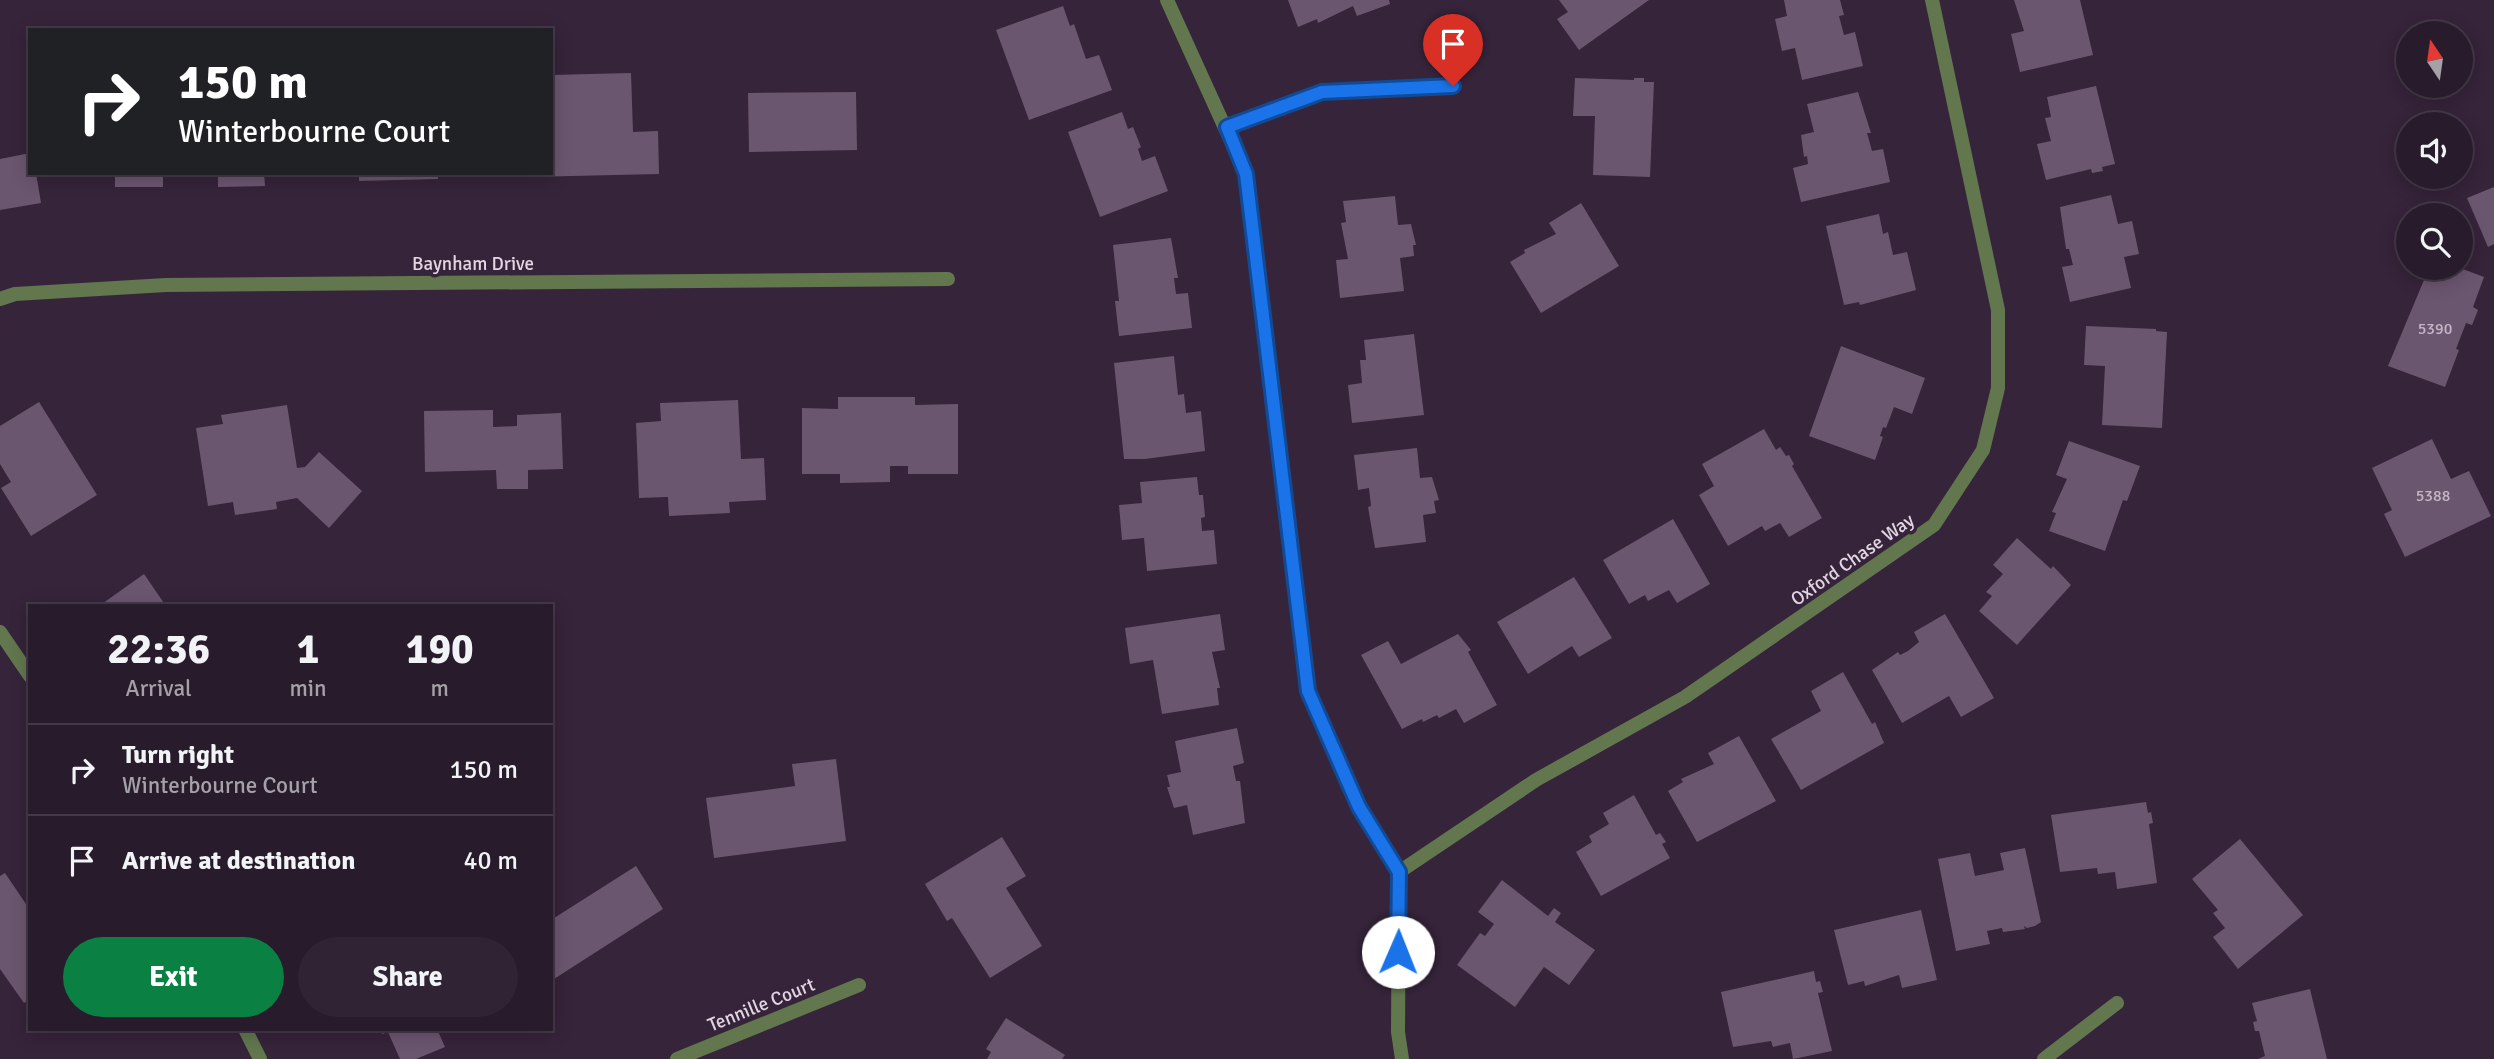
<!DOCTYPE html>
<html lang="en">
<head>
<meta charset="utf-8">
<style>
  :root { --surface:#281b2c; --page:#302434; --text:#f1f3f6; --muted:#a5a1a9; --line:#443948; --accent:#0b8043 }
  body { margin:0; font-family:Signika,sans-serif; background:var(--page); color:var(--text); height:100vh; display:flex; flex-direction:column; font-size:26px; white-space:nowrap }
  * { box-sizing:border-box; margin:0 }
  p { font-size:23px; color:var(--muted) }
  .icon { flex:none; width:38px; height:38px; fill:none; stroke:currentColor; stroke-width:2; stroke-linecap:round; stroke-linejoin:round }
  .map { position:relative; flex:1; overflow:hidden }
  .side { position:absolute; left:28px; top:604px; width:525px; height:427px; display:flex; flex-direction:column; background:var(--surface); border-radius:0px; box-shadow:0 4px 18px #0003,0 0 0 2px var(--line) }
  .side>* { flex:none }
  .banner { position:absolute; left:28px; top:28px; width:525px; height:147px; border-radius:0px; box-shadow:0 4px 18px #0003,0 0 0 2px var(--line); background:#202124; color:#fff; overflow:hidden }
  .needle { width:46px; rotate:347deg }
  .tools { position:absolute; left:2396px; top:21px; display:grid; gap:14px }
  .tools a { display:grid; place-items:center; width:77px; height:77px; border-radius:50%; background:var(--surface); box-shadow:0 4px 18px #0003,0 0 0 2px var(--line); font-size:35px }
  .pin { position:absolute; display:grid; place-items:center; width:60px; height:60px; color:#fff; margin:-72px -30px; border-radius:50% 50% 50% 0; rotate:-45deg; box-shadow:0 0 7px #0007 }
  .pin .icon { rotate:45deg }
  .me { position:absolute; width:77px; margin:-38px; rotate:1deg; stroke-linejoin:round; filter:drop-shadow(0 0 5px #0008) }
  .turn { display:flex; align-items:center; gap:24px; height:147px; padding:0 35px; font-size:32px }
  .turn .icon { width:91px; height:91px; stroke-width:2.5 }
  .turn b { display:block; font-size:49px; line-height:60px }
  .eta { display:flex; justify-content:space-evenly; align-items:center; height:119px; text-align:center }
  .eta b { font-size:42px; font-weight:800; line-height:49px }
  .button { display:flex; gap:14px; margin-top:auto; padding:14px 35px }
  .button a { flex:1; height:80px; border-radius:42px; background:var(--accent); color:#fff; font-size:28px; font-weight:800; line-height:80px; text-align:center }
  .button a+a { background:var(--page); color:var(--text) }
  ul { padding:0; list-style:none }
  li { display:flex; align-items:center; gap:21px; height:91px; padding:0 35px; border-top:2px solid var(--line) }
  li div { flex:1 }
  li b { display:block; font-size:26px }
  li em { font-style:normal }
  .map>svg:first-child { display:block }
</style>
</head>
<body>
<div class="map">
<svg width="2494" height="1059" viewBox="0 0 2494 1059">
  <rect width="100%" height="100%" fill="#36243a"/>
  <!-- building -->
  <g fill="#6b566f">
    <polygon points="1288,0 1389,0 1390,4 1357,16 1353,6 1318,23 1317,19 1298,27"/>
    <polygon points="1559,0 1649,0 1579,50 1557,19 1568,12"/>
    <polygon points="1784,0 1840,0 1844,15 1839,16 1844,35 1855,32 1863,66 1802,80 1795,48 1782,51 1775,19 1787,16"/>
    <polygon points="2014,0 2080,0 2093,55 2020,72 2011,34 2024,31"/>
    <polygon points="1063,6 1070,26 1074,24 1086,59 1099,55 1112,90 1029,120 996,30"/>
    <polygon points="631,73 633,132 658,131 659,174 528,177 528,173 551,173 551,75"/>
    <polygon points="1575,78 1634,80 1634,78 1644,78 1644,82 1654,82 1650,177 1593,175 1595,116 1573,116"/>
    <polygon points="2096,86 2115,164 2102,167 2103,171 2092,173 2091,169 2046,180 2037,144 2051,141 2045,118 2051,117 2047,97"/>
    <polygon points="856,92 857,150 749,152 748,93"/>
    <polygon points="1858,92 1871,133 1867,133 1872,151 1883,149 1890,182 1801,202 1793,168 1808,164 1807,156 1804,157 1801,135 1814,132 1807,104"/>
    <polygon points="1122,112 1128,129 1133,127 1141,147 1138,149 1142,161 1155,156 1168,191 1100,217 1068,132"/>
    <polygon points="30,153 30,173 36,173 41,203 0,210 0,159"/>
    <polygon points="115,173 264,173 265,186 218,187 218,177 163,177 163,187 115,187"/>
    <polygon points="359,173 438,173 438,179 359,181"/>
    <polygon points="2494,187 2494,244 2488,247 2467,198"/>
    <polygon points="2111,195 2118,224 2132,221 2139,254 2124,257 2131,288 2070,302 2062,267 2073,265 2069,249 2066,249 2060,207"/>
    <polygon points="1395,196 1398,225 1411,224 1416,245 1413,245 1414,256 1400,258 1404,291 1340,298 1336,260 1348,259 1341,223 1346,222 1343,201"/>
    <polygon points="1581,203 1619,266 1541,313 1510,262 1525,253 1524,250 1556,234 1549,223"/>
    <polygon points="1879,214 1883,234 1888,232 1893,255 1907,252 1916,290 1860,305 1859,302 1844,305 1826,226"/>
    <polygon points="1171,238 1178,278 1174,278 1176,294 1188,293 1192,328 1119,336 1115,301 1119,301 1113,245"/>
    <polygon points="2429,268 2460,268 2484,277 2473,307 2478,310 2472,325 2466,323 2456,349 2459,350 2445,387 2388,366"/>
    <polygon points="2086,326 2156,329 2156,331 2167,332 2162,428 2102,425 2105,366 2084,365"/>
    <polygon points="1414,334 1424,415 1352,423 1348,385 1362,383 1360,360 1366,360 1364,340"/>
    <polygon points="1841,346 1925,378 1912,414 1894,407 1886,428 1883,427 1880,436 1883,437 1875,460 1809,436"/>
    <polygon points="1174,356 1178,395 1184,394 1186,413 1201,411 1205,451 1145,459 1124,459 1114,363"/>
    <polygon points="838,397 915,397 915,405 958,404 958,474 908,474 908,466 890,466 890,482 840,483 840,474 802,474 802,408 838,409"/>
    <polygon points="738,400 741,459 764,458 766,500 729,502 730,513 669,516 668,497 639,498 636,423 661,421 660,403"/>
    <polygon points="39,402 97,495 31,536 1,488 11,482 0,464 0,426"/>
    <polygon points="287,405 297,468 305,467 319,452 362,491 329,528 297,498 276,502 277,509 235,515 233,502 208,506 196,428 223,424 221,415"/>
    <polygon points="493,410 493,427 517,426 517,415 561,413 563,469 528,470 528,489 497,489 496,470 425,472 424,411"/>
    <polygon points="1764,429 1776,450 1780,447 1786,456 1789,455 1794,464 1792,466 1822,518 1789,537 1780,523 1765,531 1762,526 1728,546 1699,495 1714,486 1702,464"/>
    <polygon points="2432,439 2451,479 2469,471 2491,516 2405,557 2384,514 2392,510 2372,468"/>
    <polygon points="2069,441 2140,466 2127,501 2123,500 2105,551 2049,531 2056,513 2052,512 2067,479 2056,475"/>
    <polygon points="1417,448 1420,478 1432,477 1439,500 1434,501 1436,513 1423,515 1426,542 1375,548 1368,507 1371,506 1369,488 1358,490 1354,455"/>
    <polygon points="1197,477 1199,495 1203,495 1205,517 1201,518 1202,531 1214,530 1217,564 1147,571 1144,538 1122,540 1119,505 1142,503 1140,482"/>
    <polygon points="1673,519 1710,584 1677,603 1669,590 1648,601 1645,595 1629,604 1603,560"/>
    <polygon points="2017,538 2051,569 2053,566 2071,585 2017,645 1979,611 1992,596 1986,592 2003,574 1993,565"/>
    <polygon points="144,574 166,606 99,606"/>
    <polygon points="1574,577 1612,638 1579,657 1572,646 1528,674 1497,622"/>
    <polygon points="1220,614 1225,650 1212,652 1220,688 1217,688 1219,705 1162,714 1153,660 1130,664 1125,628"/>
    <polygon points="1945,614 1994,698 1961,717 1949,696 1902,723 1872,670 1898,652 1900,655 1908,651 1919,642 1914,632"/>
    <polygon points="1458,634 1471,650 1468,652 1497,705 1464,723 1456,709 1439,718 1437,715 1423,722 1422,719 1402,729 1361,655 1388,641 1401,664"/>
    <polygon points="1843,672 1872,724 1875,722 1884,743 1801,790 1771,739 1821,711 1811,691"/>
    <polygon points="1237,728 1244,763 1233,766 1236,781 1240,781 1245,823 1193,835 1187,805 1174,808 1167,787 1170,787 1167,775 1181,772 1175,741"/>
    <polygon points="1739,736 1776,801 1697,842 1668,791 1683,782 1681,779 1714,764 1708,753"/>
    <polygon points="836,759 846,841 714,858 706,798 795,786 792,764"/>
    <polygon points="1634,795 1656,835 1660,833 1666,842 1662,844 1670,858 1601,896 1576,852 1592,842 1589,836 1609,824 1603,813"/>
    <polygon points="2146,802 2148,813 2151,812 2153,823 2149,824 2157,883 2117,889 2115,872 2098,874 2097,868 2060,872 2051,815"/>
    <polygon points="1002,837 1026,876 1006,888 1042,946 990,978 952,918 947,921 925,884"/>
    <polygon points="2240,839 2303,915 2238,969 2213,937 2225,928 2213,913 2218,910 2192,879"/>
    <polygon points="2025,848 2041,922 2035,926 2027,928 2024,926 2025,929 2018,930 2003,932 2002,928 1987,931 1990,944 1956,951 1938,859 1970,853 1975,876 2004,870 2000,853"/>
    <polygon points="636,866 663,909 554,979 551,976 551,920"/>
    <polygon points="5,873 30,910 30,999 24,1003 0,969 0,876"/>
    <polygon points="1502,880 1548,916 1554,908 1561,913 1555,922 1595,950 1569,985 1544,967 1515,1007 1457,965 1480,933 1485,936 1494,924 1478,912"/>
    <polygon points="1921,910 1937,980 1902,988 1899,975 1865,986 1864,981 1848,985 1834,930"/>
    <polygon points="1814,971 1816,982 1820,981 1823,992 1818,993 1832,1051 1793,1059 1790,1043 1773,1047 1771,1041 1733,1047 1721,992"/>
    <polygon points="2310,989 2327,1059 2258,1059 2265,1056 2259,1031 2255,1031 2253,1022 2257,1021 2252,1003"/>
    <polygon points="1006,1018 1065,1055 1062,1059 987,1059 991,1052 986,1049"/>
    <polygon points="380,1029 437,1029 445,1047 416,1059 400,1059 388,1032 382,1034"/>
  </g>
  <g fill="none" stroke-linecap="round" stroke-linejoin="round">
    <!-- street -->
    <g stroke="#62774e" stroke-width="14">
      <polyline points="1167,0 1246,174 1308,691 1359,807 1399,872 1398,1032 1402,1059"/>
      <polyline points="1227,127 1322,92 1453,86"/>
      <polyline points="0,299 15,294 166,285 948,279"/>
      <polyline points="0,632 30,676"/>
      <polyline points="1399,872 1536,780 1685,697 1934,525 1983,450 1998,388 1998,310 1932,0"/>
      <polyline points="245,1029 260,1059"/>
      <polyline points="677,1059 859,985"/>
      <polyline points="2044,1059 2117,1003"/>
    </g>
  </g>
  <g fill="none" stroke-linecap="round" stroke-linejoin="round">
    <defs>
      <polyline id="route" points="1398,952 1399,872 1359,807 1308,691 1246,174 1227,127 1322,92 1453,86"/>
    </defs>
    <!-- route casing -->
    <use href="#route" stroke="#114b97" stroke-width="18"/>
    <!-- route -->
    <use href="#route" stroke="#1a73e8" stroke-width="12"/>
  </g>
  <g text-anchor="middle" stroke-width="7" stroke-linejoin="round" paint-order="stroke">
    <!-- number labels -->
    <g font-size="16" fill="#c4b6c7">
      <text x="2435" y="334">5390</text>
      <text x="2433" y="501">5388</text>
    </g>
    <!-- street labels -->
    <g font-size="19" fill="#e2d6e4" stroke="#36243a">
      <text x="473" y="270">Baynham Drive</text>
      <text transform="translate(1852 559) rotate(-35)" y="7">Oxford Chase Way</text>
      <text transform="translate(761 1004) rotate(-22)" y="7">Tennille Court</text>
    </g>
  </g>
</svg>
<div class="tools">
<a><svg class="needle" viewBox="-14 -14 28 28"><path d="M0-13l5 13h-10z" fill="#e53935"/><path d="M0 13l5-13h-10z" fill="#a5a1a9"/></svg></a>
<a><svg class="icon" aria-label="sound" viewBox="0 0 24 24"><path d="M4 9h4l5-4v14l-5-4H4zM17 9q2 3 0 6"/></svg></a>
<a><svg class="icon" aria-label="search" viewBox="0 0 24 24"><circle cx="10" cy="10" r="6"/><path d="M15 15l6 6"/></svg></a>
</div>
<div class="pin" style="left:1453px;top:86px;background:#d93025"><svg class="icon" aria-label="arrive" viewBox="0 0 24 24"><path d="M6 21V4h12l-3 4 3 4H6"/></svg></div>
<svg class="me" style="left:1398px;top:952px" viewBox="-20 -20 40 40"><circle r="19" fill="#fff"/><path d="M0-13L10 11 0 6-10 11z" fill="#1a73e8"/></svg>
<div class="banner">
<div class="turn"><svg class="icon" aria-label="right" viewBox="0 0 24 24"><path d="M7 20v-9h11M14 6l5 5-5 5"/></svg><div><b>150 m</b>Winterbourne Court</div></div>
</div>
<section class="side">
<div class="eta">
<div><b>22:36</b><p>Arrival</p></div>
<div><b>1</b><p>min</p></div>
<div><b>190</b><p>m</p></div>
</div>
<ul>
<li><svg class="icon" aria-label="right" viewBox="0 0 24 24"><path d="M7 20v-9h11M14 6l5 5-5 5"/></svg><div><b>Turn right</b><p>Winterbourne Court</p></div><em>150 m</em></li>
<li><svg class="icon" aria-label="arrive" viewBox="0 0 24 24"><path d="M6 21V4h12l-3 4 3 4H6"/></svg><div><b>Arrive at destination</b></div><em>40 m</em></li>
</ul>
<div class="button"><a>Exit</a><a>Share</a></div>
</section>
</div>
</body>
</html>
